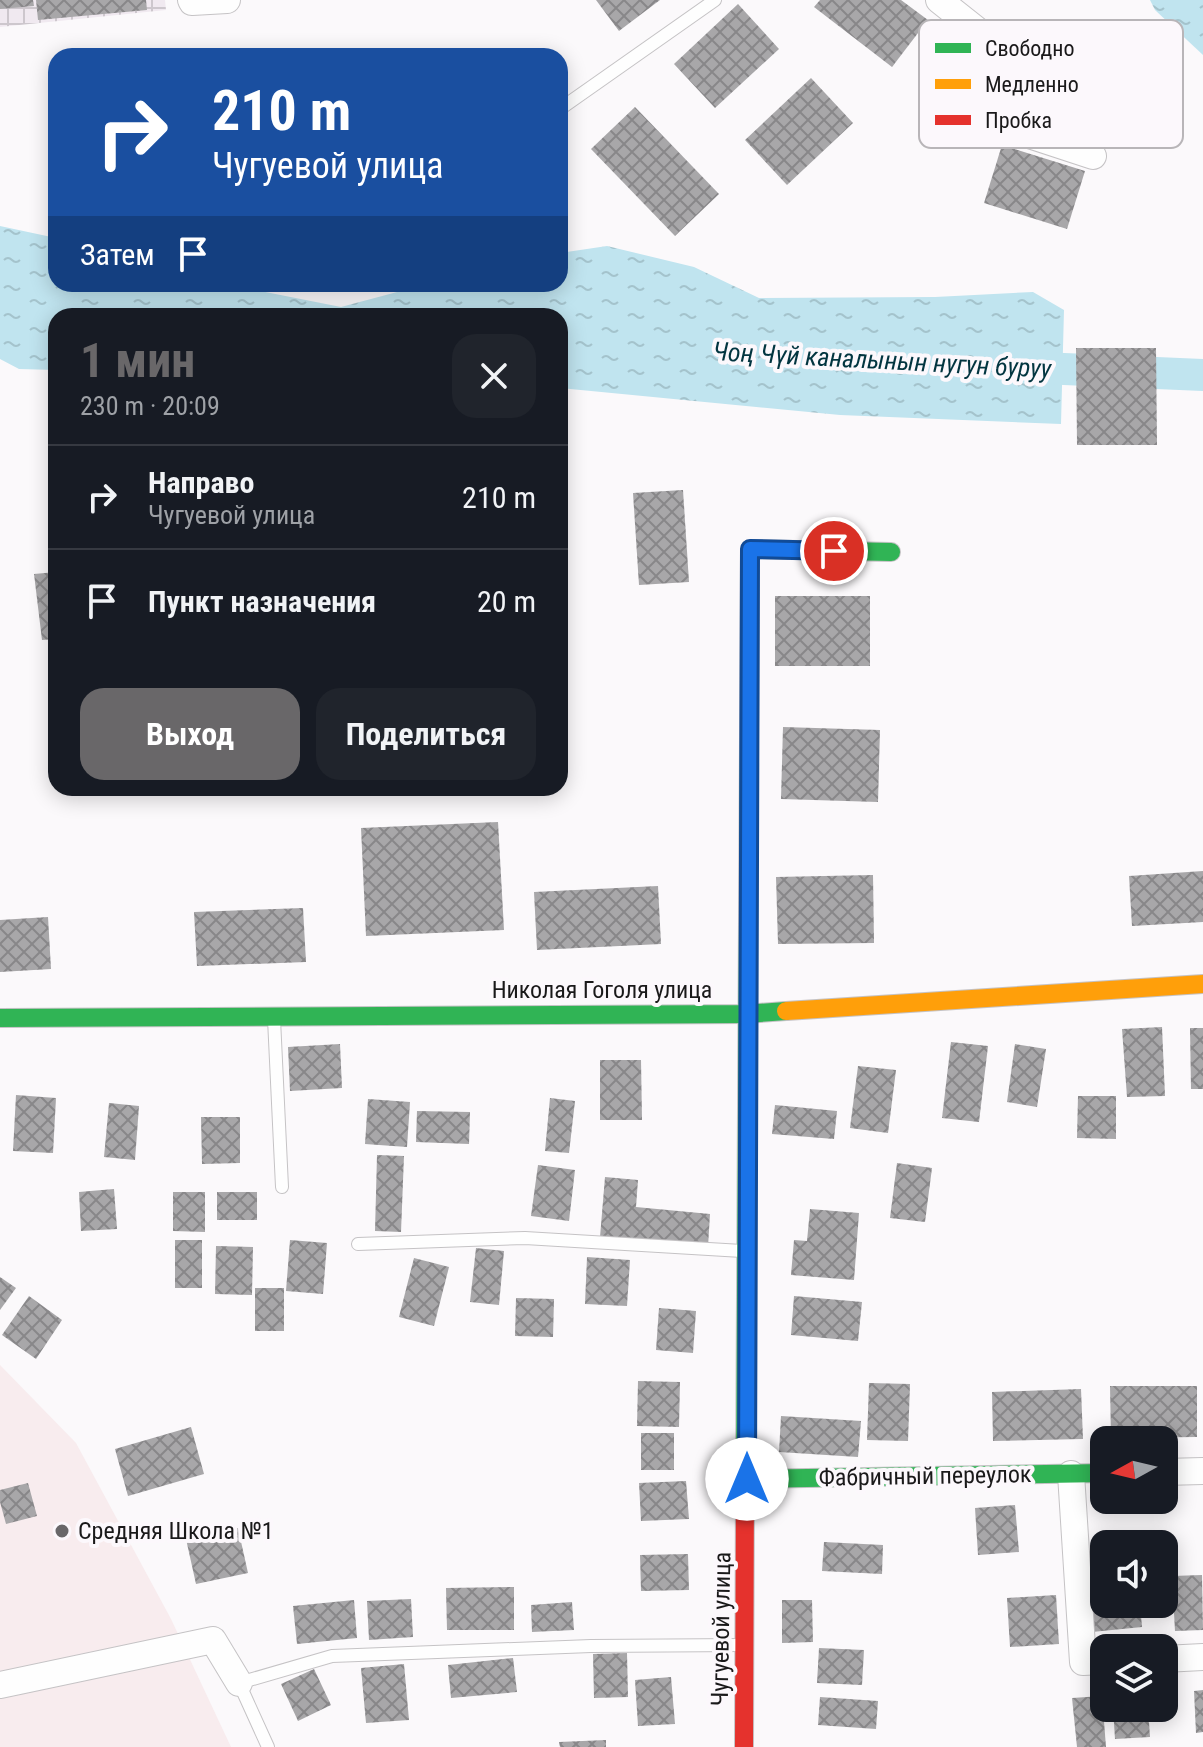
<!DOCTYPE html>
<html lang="ru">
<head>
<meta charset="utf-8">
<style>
  :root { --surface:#171b24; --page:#20242c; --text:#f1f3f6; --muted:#9ea1a6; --line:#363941; --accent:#696769 }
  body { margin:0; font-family:"Roboto Condensed",sans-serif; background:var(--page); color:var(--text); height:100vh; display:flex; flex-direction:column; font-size:30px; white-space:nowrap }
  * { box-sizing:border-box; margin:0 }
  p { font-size:26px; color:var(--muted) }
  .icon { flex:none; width:44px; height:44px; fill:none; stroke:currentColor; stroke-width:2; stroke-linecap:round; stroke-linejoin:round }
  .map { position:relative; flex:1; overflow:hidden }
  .side { position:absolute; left:48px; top:308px; width:520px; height:488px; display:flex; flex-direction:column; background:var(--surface); border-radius:24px; box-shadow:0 4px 20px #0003 }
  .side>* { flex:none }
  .top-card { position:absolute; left:48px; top:48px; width:520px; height:244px; border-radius:24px; box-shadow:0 4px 20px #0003; background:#1a4fa0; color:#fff; overflow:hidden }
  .needle { width:52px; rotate:262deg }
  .tools { position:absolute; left:1090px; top:1426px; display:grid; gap:16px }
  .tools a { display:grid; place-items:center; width:88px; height:88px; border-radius:16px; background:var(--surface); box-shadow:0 4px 20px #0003; font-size:40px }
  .pin { position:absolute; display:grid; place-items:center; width:68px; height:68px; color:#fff; margin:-34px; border:4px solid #fff; border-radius:50%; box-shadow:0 2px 8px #0007 }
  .me { position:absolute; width:88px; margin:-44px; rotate:0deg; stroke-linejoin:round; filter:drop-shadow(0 0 6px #0008) }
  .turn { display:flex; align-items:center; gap:28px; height:168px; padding:0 32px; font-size:36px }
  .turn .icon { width:104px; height:104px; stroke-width:2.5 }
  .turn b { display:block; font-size:56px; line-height:68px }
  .then { display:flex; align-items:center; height:76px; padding:0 32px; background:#0003; gap:16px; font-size:30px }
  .round { display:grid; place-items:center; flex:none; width:84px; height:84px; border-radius:24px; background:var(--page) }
  .summary { display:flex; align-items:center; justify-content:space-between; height:136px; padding:0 32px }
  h1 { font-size:48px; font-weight:700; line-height:60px; color:var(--accent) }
  .action { display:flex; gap:16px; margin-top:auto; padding:16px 32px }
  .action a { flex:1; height:92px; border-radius:24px; background:var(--accent); color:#fff; font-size:32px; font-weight:700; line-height:92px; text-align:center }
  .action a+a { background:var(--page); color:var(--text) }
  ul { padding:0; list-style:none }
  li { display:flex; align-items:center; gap:24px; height:104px; padding:0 32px; border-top:2px solid var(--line) }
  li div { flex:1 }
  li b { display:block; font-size:30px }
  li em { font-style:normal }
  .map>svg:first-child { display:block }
</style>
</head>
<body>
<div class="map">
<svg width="1203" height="1747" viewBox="0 0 1203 1747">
  <defs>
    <pattern id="industrial-grid" width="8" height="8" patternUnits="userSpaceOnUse" patternTransform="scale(2)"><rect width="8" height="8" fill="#f0e9f0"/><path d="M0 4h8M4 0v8" fill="none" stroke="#cdc7cd"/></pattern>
    <pattern id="water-ripples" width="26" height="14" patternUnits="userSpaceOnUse" patternTransform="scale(2)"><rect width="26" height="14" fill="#c0e4ef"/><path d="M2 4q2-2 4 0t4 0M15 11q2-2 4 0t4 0" fill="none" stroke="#a4c3cc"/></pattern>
    <pattern id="building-cross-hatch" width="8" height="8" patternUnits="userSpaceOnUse" patternTransform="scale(2)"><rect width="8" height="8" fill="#a8a7a9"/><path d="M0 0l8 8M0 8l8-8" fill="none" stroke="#888789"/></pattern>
  </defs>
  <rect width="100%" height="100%" fill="#fbf9fb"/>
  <!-- industrial -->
  <polygon fill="url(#industrial-grid)" points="0,0 165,0 166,10 0,27"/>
  <!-- education -->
  <polygon fill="#f8ecee" points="0,1365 76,1443 171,1619 231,1747 0,1747"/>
  <!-- water -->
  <g fill="url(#water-ripples)">
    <polygon points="1150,0 1203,0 1203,55 1155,10"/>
    <polygon points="0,226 56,238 56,284 225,284 341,307 427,284 560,284 560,253 607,246 694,267 759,298 935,297 1033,292 1064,310 1061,424 840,415 560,388 560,316 56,316 56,370 19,369 0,359"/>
  </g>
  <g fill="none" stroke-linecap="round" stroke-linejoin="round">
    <!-- canal -->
    <polyline stroke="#c0e4ef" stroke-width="32" points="1018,367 1203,375"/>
  </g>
  <!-- building -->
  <g fill="url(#building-cross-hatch)">
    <polygon points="0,0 33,0 34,6 0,9"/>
    <polygon points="36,0 146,0 147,10 38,20"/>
    <polygon points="596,0 660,0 619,31"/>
    <polygon points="820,0 901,0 928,20 892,67 814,7"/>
    <polygon points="738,4 779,49 715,108 674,64"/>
    <polygon points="811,78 853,123 787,185 745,140"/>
    <polygon points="635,107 719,194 675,236 591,149"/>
    <polygon points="1002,145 1085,171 1067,229 984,203"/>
    <polygon points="1076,348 1156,348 1157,445 1077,445"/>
    <polygon points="683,490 689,582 639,585 633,493"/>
    <polygon points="56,572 56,639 42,640 34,574"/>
    <rect x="775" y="596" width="95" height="70"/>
    <polygon points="783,727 880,730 878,802 781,799"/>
    <polygon points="498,822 504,930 366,936 361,828"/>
    <polygon points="1203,871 1203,922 1132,926 1129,876"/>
    <polygon points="873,875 874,943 778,944 776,877"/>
    <polygon points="658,886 661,944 537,950 534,892"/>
    <polygon points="303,908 306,962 197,966 194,912"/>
    <polygon points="48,917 51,969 0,972 0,920"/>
    <polygon points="1162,1027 1165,1096 1127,1097 1122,1029"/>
    <polygon points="1190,1028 1203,1028 1203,1089 1191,1089"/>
    <polygon points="951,1042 988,1046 979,1122 942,1118"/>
    <polygon points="340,1044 342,1088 290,1091 288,1047"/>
    <polygon points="1015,1044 1046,1049 1037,1107 1007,1102"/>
    <polygon points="600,1060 641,1060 642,1120 600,1120"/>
    <polygon points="858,1066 896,1070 888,1133 850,1128"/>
    <polygon points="16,1095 56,1098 53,1153 13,1151"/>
    <polygon points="1078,1096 1116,1096 1116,1139 1077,1138"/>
    <polygon points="550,1098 575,1101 569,1153 545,1151"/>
    <polygon points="368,1099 410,1102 407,1147 365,1144"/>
    <polygon points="109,1103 139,1106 135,1160 104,1157"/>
    <polygon points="775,1105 837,1111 834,1139 772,1134"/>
    <polygon points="417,1111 470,1112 469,1144 416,1142"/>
    <polygon points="201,1117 240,1117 240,1163 202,1164"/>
    <polygon points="377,1155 404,1156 401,1232 375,1231"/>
    <polygon points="897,1163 932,1168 925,1222 890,1218"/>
    <polygon points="538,1165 575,1170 569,1221 531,1216"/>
    <polygon points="605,1177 638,1180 636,1207 710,1214 708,1247 600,1237"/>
    <polygon points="114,1189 117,1229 81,1231 79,1192"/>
    <polygon points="173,1192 205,1192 205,1232 173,1231"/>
    <rect x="217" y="1192" width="40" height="28"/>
    <polygon points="810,1209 859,1213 854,1280 791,1275 794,1240 807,1241"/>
    <rect x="175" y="1240" width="27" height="48"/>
    <polygon points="290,1240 327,1243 323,1294 286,1291"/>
    <polygon points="216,1246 253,1247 252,1295 215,1294"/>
    <polygon points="476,1248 504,1251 499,1305 470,1302"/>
    <polygon points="587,1257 630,1260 627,1306 585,1304"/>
    <polygon points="414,1258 449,1267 434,1326 399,1317"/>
    <polygon points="0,1277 16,1288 0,1310"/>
    <rect x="255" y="1288" width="29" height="43"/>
    <polygon points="29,1296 62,1320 36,1359 2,1335"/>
    <polygon points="794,1296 862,1302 858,1341 791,1335"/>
    <polygon points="516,1298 554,1299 553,1337 515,1336"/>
    <polygon points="659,1308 696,1311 693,1353 656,1350"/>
    <polygon points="638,1381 680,1382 679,1427 637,1426"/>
    <polygon points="869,1383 910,1384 908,1441 867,1440"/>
    <polygon points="1110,1386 1197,1386 1197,1437 1111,1438"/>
    <polygon points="1081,1389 1083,1439 993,1441 992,1392"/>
    <polygon points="781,1416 861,1421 858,1457 779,1452"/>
    <polygon points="191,1427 204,1474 128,1496 115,1449"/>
    <rect x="641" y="1433" width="33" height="37"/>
    <polygon points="686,1481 689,1519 641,1521 639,1483"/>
    <polygon points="28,1483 37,1516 6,1524 0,1502 0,1490"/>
    <polygon points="1015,1505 1019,1552 978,1555 975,1508"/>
    <polygon points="238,1528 248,1573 196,1584 186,1539"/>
    <polygon points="824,1542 883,1545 882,1574 822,1571"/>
    <polygon points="688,1554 689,1590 641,1591 640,1555"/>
    <polygon points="1202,1575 1203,1630 1175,1631 1172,1576"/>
    <polygon points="514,1587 514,1630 447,1630 446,1588"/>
    <polygon points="1104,1590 1104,1604 1140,1604 1142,1627 1092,1632 1088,1592"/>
    <polygon points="1056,1595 1059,1644 1010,1647 1007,1598"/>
    <polygon points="411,1599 413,1637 369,1640 367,1601"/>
    <polygon points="354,1600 357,1638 297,1644 293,1606"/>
    <polygon points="782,1600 812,1600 813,1642 782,1643"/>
    <polygon points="572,1602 574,1630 532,1632 531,1605"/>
    <polygon points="819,1648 864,1650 862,1685 817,1683"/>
    <polygon points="627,1653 628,1697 594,1698 593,1654"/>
    <polygon points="513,1658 517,1692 451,1698 448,1665"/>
    <polygon points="404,1664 409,1720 366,1723 361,1668"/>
    <polygon points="314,1669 331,1705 298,1721 281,1684"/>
    <polygon points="671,1677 675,1724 638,1726 635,1680"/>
    <polygon points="1203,1690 1203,1732 1196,1733 1194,1691"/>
    <polygon points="1102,1696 1106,1747 1077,1747 1072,1698"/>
    <polygon points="820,1697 878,1701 876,1729 818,1725"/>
    <polygon points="1113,1708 1148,1708 1150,1737 1115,1739"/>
    <polygon points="606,1740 606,1747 560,1747 559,1742"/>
  </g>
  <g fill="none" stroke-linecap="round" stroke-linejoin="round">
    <defs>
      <g id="lane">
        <polyline points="560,109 715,0"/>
        <polyline points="274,1019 282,1187"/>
        <polyline points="358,1244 525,1238 742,1251"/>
        <polyline points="268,1747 239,1683 332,1656 591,1646 742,1645"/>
      </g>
      <g id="street">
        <polyline points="191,0 192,2 227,0"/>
        <polyline points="939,0 978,31 932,103 1093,156"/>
        <polyline points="1164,1472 1203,1471"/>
        <polyline points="1071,1474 1083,1662 1104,1661"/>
        <polyline points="1164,1659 1203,1657"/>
        <polyline points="0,1685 213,1640 239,1683"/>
      </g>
      <g id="fast">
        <polyline points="0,1018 746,1014 786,1011"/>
        <polyline points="745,1479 750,549 891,552"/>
        <polyline points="747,1479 1104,1473"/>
      </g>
      <polyline id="slow" points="786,1011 1203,984"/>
      <polyline id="jam" points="744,1747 745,1479"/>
    </defs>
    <!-- lane casing -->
    <use href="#lane" stroke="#c5c3c5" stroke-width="14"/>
    <!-- street casing -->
    <use href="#street" stroke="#c5c3c5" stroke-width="28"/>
    <!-- fast casing -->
    <use href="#fast" stroke="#c5c3c5" stroke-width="20"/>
    <!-- slow casing -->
    <use href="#slow" stroke="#c5c3c5" stroke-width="20"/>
    <!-- jam casing -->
    <use href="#jam" stroke="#c5c3c5" stroke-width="20"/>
    <!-- lane -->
    <use href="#lane" stroke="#fefefe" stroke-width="12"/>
    <!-- street -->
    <use href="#street" stroke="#fefefe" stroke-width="26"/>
    <!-- fast -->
    <use href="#fast" stroke="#30b455" stroke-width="18"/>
    <!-- slow -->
    <use href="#slow" stroke="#ff9f0a" stroke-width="18"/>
    <!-- jam -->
    <use href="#jam" stroke="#e5322d" stroke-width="18"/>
  </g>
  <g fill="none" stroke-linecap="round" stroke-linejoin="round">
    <defs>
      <polyline id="route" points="747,1479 750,549 834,551"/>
    </defs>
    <!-- route casing -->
    <use href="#route" stroke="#114b97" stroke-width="20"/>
    <!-- route -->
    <use href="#route" stroke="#1a73e8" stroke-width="14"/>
  </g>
  <!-- markers -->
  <circle fill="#696769" stroke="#fcf8fc" stroke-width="3" cx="62" cy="1531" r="8"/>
  <g text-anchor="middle" stroke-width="8" stroke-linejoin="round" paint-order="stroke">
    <!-- street labels -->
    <g font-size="24" fill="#1a191a" stroke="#fcf8fc">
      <text x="602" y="998">Николая Гоголя улица</text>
      <text transform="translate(925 1476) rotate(-1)" y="8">Фабричный переулок</text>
      <text transform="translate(721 1629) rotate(-89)" y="8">Чугуевой улица</text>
    </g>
    <!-- poi labels -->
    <g font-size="24" fill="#1a191a" stroke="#fcf8fc" text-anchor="start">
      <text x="78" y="1539">Средняя Школа №1</text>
    </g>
    <!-- water labels -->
    <g font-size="26" font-style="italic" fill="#023540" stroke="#fcf8fc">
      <text transform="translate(882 360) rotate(3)" y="9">Чоң Чүй каналынын нугун буруу</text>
    </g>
  </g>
  <!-- legend -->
  <rect x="919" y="20" width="264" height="128" rx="12" fill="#fcf8fc" stroke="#b8b5b8" stroke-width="2"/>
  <rect x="935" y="43" width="36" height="10" fill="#30b455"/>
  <rect x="935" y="79" width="36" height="10" fill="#ff9f0a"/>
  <rect x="935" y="115" width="36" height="10" fill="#e5322d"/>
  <g font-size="22" fill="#1a191a">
    <text x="985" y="56">Свободно</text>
    <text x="985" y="92">Медленно</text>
    <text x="985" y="128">Пробка</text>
  </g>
</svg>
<div class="tools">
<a><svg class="needle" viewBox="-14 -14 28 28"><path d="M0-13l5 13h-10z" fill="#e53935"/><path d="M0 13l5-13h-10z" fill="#9ea1a6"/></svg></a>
<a><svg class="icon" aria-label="sound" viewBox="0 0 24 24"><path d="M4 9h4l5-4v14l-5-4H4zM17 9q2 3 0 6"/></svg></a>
<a><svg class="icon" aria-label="layers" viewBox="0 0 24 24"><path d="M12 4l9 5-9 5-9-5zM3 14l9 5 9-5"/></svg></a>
</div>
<div class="pin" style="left:834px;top:551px;background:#d93025"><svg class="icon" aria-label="arrive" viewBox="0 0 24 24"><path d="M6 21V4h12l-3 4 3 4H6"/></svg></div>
<svg class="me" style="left:747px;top:1479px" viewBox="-20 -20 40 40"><circle r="19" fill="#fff"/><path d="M0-13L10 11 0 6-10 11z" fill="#1a73e8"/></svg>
<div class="top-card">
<div class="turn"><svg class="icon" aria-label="right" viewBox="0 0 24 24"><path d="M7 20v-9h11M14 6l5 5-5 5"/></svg><div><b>210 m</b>Чугуевой улица</div></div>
<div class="then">Затем<svg class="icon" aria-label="arrive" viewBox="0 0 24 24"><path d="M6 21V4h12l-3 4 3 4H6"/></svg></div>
</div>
<section class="side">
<div class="summary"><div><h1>1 мин</h1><p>230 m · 20:09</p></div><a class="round"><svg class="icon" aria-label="close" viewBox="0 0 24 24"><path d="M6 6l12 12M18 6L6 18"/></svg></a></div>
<ul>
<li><svg class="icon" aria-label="right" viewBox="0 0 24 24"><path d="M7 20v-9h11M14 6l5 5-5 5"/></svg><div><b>Направо</b><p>Чугуевой улица</p></div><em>210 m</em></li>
<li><svg class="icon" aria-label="arrive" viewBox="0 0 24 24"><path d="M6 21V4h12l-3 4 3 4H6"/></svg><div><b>Пункт назначения</b></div><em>20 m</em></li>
</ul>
<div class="action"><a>Выход</a><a>Поделиться</a></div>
</section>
</div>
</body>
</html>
